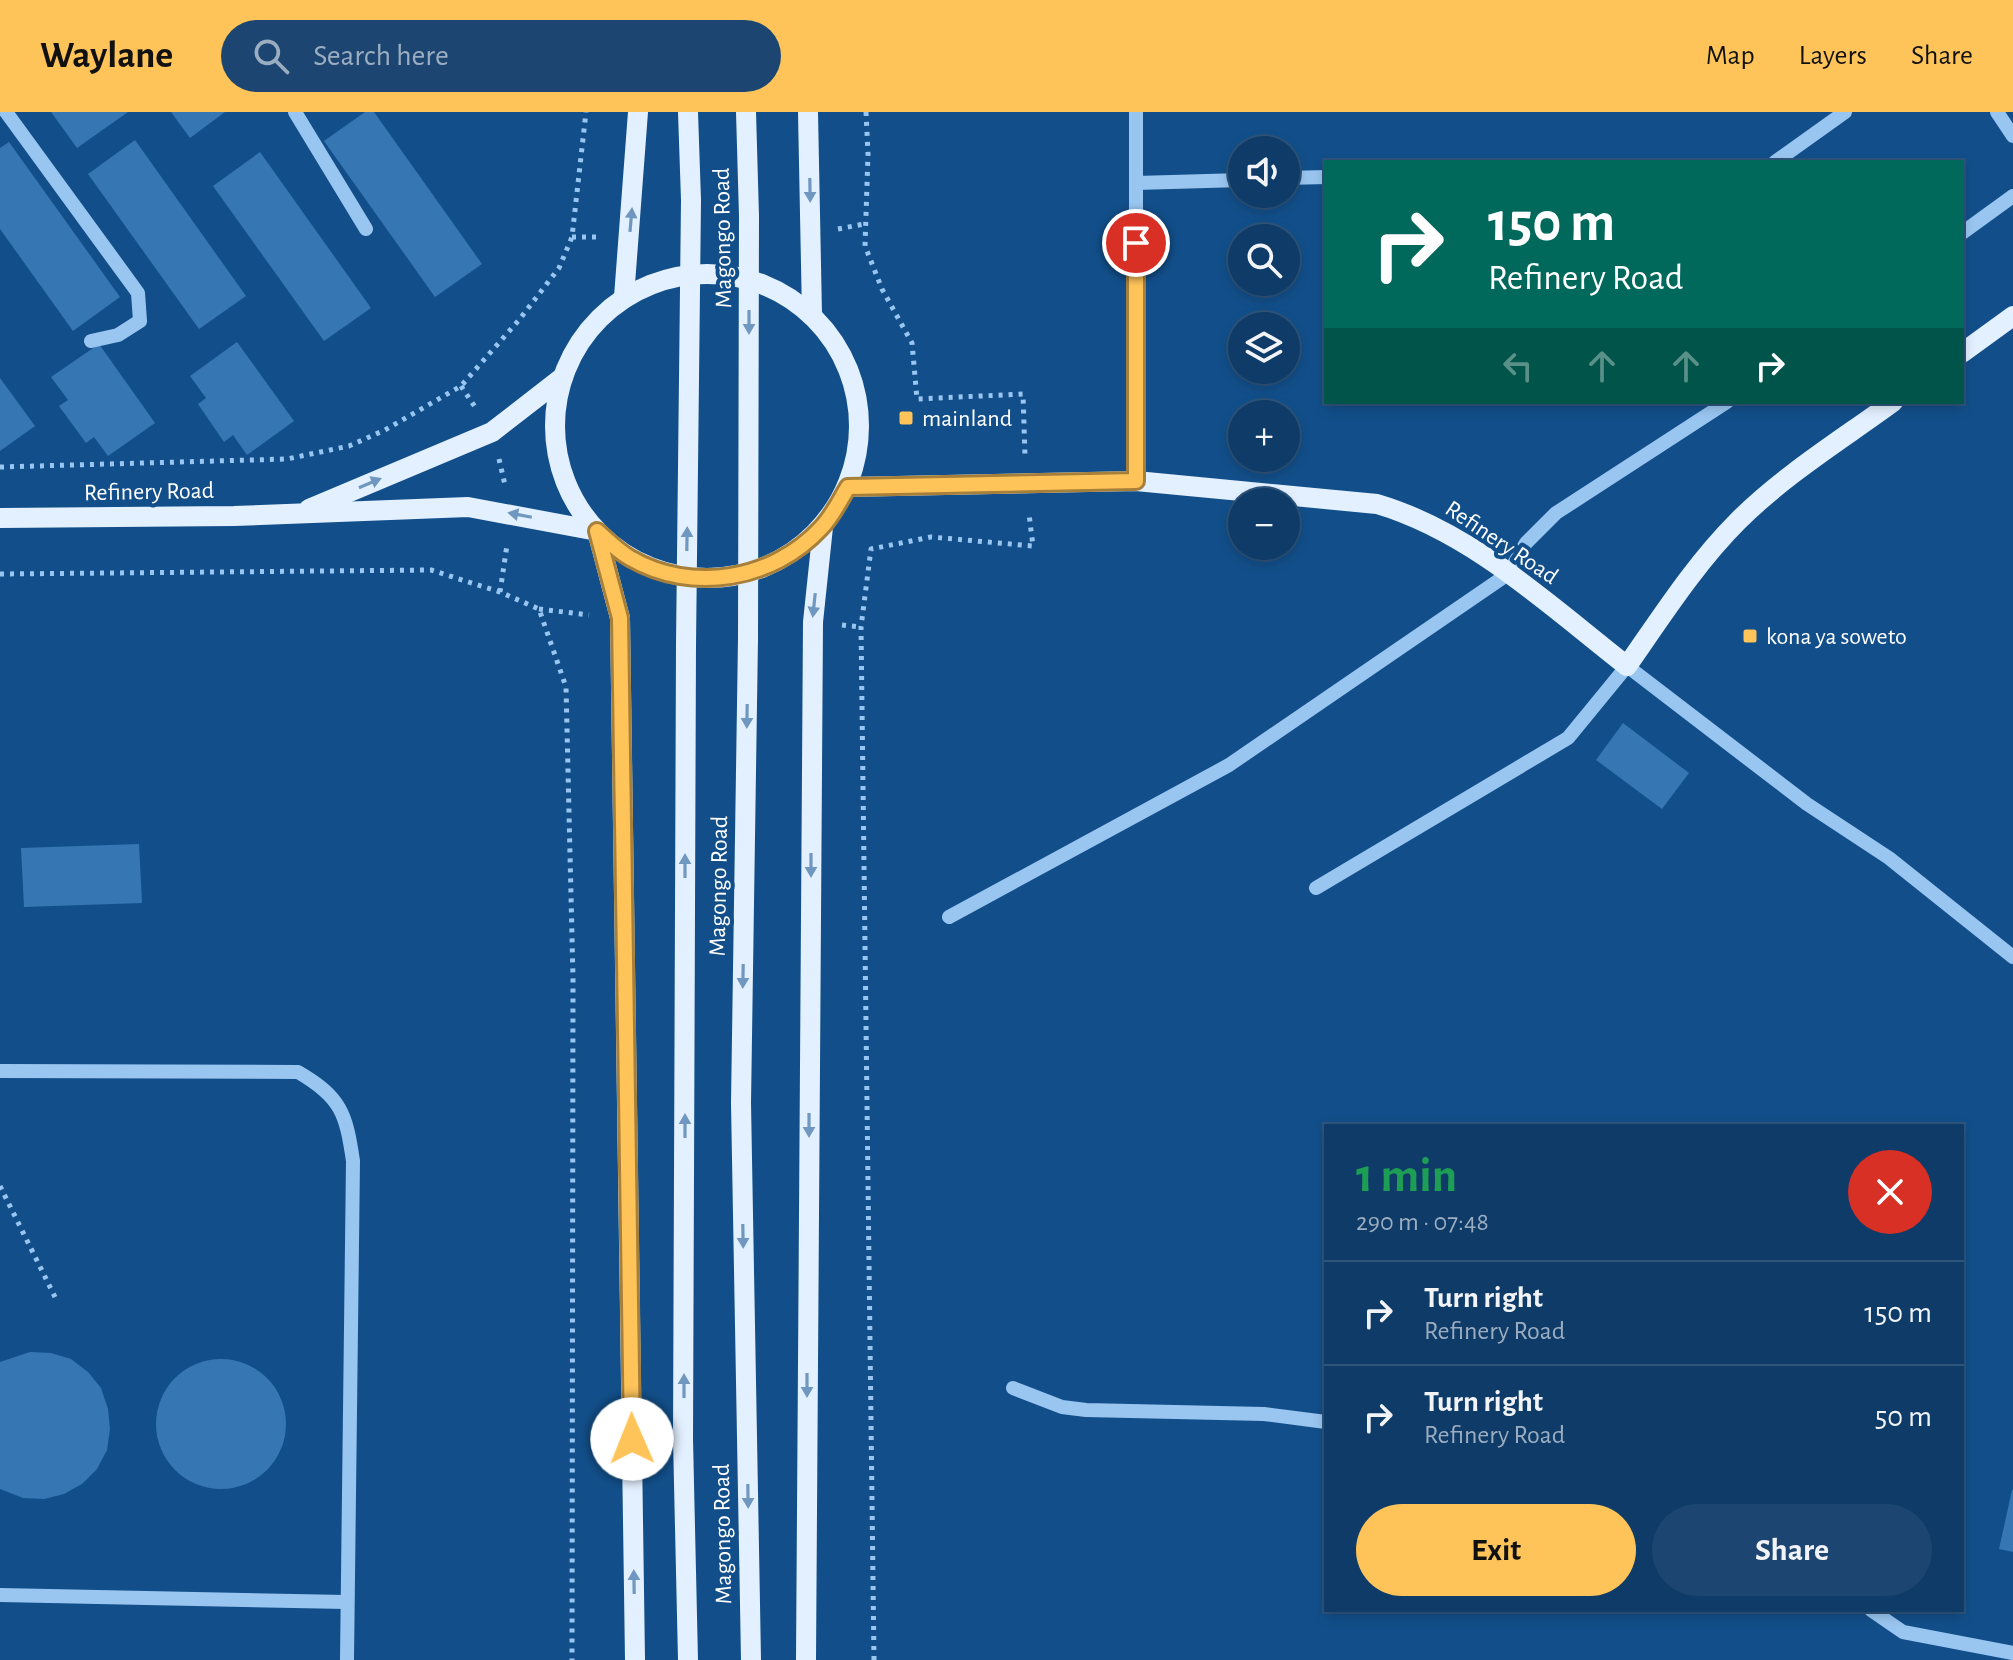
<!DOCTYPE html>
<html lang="en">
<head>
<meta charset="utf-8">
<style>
  :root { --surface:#0e3b68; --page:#1c4671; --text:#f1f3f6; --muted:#9badc0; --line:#2e557c; --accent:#ffc459 }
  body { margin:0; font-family:"Alegreya Sans",sans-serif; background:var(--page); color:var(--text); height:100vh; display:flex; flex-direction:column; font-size:30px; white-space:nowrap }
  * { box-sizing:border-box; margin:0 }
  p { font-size:26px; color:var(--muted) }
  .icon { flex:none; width:44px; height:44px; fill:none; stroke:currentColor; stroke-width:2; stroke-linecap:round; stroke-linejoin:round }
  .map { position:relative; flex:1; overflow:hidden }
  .side { position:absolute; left:1324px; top:1012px; width:640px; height:488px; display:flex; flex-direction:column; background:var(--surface); border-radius:0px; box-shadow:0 4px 12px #0003,0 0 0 2px var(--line) }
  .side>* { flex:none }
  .banner { position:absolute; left:1324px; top:48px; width:640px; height:244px; border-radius:0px; box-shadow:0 4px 12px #0003,0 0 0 2px var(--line); background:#00695c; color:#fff; overflow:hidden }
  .fabs { position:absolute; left:1228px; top:24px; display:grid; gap:16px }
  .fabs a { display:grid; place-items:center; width:72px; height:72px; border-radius:50%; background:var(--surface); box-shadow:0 4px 12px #0003,0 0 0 2px var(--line); font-size:40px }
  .pin { position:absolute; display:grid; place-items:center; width:68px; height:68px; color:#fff; margin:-34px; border:4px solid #fff; border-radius:50%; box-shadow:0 2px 8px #0007 }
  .me { position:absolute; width:88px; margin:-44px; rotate:359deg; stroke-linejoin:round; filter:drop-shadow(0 0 6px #0008) }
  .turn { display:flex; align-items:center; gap:28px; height:168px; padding:0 32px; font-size:36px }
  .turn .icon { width:104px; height:104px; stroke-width:2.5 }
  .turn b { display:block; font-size:56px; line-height:68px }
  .lanes { display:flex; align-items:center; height:76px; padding:0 32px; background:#0003; justify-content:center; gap:40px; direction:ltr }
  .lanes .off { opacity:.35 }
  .round { display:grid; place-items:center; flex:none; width:84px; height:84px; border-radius:42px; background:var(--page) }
  .overview { display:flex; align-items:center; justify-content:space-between; height:136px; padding:0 32px }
  h1 { font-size:48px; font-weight:700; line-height:60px; color:#1e9e55 }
  .button { display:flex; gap:16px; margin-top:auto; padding:16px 32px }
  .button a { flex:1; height:92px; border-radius:48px; background:var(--accent); color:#111; font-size:32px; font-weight:700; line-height:92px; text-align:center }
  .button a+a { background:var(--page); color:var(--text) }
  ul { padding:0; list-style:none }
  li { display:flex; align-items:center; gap:24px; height:104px; padding:0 32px; border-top:2px solid var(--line) }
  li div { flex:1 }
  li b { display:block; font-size:30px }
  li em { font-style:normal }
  header { display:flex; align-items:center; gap:48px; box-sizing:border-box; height:112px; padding:0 40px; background:var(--accent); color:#111 }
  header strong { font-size:38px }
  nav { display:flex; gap:44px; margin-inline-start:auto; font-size:28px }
  .search { width:560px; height:72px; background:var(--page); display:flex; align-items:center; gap:20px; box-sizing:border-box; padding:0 28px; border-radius:44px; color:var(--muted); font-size:30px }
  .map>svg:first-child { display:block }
</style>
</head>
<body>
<header>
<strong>Waylane</strong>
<div class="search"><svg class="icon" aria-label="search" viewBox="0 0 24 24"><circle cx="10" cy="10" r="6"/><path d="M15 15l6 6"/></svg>Search here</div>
<nav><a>Map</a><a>Layers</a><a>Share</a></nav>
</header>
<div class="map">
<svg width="2013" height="1548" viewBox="0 0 2013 1548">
  <rect width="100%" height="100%" fill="#124f8a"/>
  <!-- building -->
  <g fill="#3676b2">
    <polygon points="51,0 128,0 77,36"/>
    <polygon points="171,0 225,0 190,26"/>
    <polygon points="365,0 374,0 482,152 435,185 324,29"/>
    <polygon points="135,28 246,184 199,217 88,62"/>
    <polygon points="9,30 120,185 73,219 0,117 0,36"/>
    <polygon points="260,40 371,196 324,229 213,74"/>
    <polygon points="237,230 294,309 247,343 233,323 224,330 198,292 206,286 190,264"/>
    <polygon points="99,232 155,311 108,344 94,325 86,331 59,294 68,288 51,265"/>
    <polygon points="0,266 35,314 0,339"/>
    <polygon points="1623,611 1689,661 1662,697 1596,648"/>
    <polygon points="139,732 142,791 24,795 21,736"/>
    <polygon points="30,1240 51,1241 71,1247 88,1260 101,1276 108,1297 110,1317 107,1338 97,1357 82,1372 64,1382 44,1387 23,1386 0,1377 0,1250"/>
    <circle cx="221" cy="1312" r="65"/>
    <polygon points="2012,1378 2013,1378 2013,1440 1999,1437"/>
  </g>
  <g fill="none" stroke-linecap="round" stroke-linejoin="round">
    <!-- path -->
    <g stroke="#99c6f1" stroke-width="5" stroke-dasharray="4 6" stroke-linecap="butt">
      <polyline points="866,0 868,42 865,134 882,177 912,231 917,287 1023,282 1025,344"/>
      <polyline points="838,117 864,112"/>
      <polyline points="572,125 600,125"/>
      <polyline points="461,274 475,295"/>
      <polyline points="499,347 505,373"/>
      <polyline points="0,355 287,347 349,334 385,318 461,274 519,208 559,156 572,125 586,0"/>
      <polyline points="0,462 431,458 500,480 539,497 566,575 573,867 572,1548"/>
      <polyline points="500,480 507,433"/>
      <polyline points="539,497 589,503"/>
      <polyline points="842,513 861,515"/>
      <polyline points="0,1074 56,1187"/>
      <polyline points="874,1548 861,515 871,437 931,425 1033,434 1029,402"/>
    </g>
    <!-- minor -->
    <g stroke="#99c6f1" stroke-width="14">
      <polyline points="6,0 138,181 140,209 118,223 91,229"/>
      <polyline points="295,0 366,117"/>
      <polyline points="1997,0 2013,24"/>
      <polyline points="1775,50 1845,0"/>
      <polyline points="1286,66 1326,65"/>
      <polyline points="1136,71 1242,68"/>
      <polyline points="1962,121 2013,84"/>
      <polyline points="1136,369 1136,0"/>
      <polyline points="1316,776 1568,626 1627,554 1807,692 1889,746 2013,845"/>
      <polyline points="949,805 1229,653 1508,462 1526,431 1556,401 1727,290"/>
      <path d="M0,959l298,1c43,25 48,41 55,89l-6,499"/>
      <polyline points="1013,1276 1062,1295 1086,1298 1264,1302 1326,1310"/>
      <polyline points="0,1483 346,1490"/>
      <polyline points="1871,1498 1903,1520 2013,1541"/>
    </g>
    <!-- major -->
    <g stroke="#e3f0ff" stroke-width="20">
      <polyline points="688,0 691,88"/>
      <polyline points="746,0 749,104"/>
      <polyline points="808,0 812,203"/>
      <circle cx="707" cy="314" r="152"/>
      <polyline points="624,185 638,0"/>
      <polyline points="1962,241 2013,204"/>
      <path d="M848,375l288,-6 241,23c95,28 173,102 250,162 35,-50 68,-102 111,-145 46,-46 103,-81 155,-119"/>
      <polyline points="309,397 492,320 563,265"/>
      <polyline points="0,406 234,404 468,395 597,419 620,506 635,1548"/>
      <polyline points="748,526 741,991 751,1548"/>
      <polyline points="686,533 683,1327 688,1548"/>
      <polyline points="806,1548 813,510 823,415"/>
    </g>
    <!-- major-bridge -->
    <g stroke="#e3f0ff" stroke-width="20">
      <polyline points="748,526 749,104"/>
      <polyline points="686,533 691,88"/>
    </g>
  </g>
  <!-- one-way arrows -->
  <defs><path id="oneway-solid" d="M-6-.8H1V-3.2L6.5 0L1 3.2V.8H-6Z" transform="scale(2)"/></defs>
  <g fill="#7097bf">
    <use href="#oneway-solid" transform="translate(810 78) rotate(89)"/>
    <use href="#oneway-solid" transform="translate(631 108) rotate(-85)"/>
    <use href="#oneway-solid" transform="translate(749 210) rotate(90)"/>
    <use href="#oneway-solid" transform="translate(370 371) rotate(-23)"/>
    <use href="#oneway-solid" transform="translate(520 403) rotate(-169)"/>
    <use href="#oneway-solid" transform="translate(687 427) rotate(-89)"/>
    <use href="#oneway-solid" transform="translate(814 493) rotate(96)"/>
    <use href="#oneway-solid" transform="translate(747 604) rotate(91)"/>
    <use href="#oneway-solid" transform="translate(811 753) rotate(90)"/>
    <use href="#oneway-solid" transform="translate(685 754) rotate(-90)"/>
    <use href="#oneway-solid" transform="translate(743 864) rotate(91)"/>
    <use href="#oneway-solid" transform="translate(809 1013) rotate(90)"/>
    <use href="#oneway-solid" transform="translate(685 1014) rotate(-90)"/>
    <use href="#oneway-solid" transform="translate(743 1124) rotate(89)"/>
    <use href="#oneway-solid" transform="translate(807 1273) rotate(90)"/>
    <use href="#oneway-solid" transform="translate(684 1274) rotate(-90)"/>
    <use href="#oneway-solid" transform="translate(748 1384) rotate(89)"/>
    <use href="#oneway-solid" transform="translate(634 1470) rotate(-91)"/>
  </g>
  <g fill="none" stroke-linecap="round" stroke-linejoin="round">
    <defs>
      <path id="route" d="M632,1327l-12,-821 -23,-87c10,9 21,20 33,27 62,36 143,22 191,-30 11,-11 19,-28 27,-41l288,-6v-238"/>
    </defs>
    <!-- route casing -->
    <use href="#route" stroke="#a67f3a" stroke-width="20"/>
    <!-- route -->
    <use href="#route" stroke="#ffc459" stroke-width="14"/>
  </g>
  <!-- markers -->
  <g fill="#ffc459" stroke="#124f8a" stroke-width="3">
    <rect x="898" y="298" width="16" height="16" rx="4"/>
    <rect x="1742" y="516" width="16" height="16" rx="4"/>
  </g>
  <g text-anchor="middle" stroke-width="8" stroke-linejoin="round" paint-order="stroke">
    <!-- street labels -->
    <g font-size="24" fill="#fff" stroke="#124f8a">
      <text transform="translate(722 126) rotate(-91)" y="8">Magongo Road</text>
      <text transform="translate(149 379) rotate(-1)" y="8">Refinery Road</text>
      <text transform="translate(1502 430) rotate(34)" y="8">Refinery Road</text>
      <text transform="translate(718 774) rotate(-89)" y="8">Magongo Road</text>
      <text transform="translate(722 1422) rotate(-91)" y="8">Magongo Road</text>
    </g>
    <!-- poi labels -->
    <g font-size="24" fill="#fff" stroke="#124f8a" text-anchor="start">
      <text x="922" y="314">mainland</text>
      <text x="1766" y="532">kona ya soweto</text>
    </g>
  </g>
</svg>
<div class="fabs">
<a><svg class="icon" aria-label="sound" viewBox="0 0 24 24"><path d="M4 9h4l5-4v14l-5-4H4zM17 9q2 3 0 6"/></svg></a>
<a><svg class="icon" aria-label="search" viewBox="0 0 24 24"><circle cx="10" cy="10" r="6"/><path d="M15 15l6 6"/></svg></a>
<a><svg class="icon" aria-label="layers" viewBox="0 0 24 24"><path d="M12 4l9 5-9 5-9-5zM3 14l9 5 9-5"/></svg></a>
<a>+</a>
<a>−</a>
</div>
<div class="pin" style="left:1136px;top:131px;background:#d93025"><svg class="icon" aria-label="arrive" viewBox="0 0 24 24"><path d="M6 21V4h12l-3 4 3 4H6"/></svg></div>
<svg class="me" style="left:632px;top:1327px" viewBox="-20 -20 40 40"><circle r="19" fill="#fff"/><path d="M0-13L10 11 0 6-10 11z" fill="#ffc459"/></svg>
<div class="banner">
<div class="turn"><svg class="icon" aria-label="right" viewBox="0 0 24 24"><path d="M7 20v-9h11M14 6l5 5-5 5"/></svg><div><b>150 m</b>Refinery Road</div></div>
<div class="lanes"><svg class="icon off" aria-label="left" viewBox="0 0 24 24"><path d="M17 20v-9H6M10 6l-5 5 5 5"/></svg><svg class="icon off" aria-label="ahead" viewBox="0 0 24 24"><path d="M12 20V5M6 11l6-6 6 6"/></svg><svg class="icon off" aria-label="ahead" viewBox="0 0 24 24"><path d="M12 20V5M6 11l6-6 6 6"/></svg><svg class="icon" aria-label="right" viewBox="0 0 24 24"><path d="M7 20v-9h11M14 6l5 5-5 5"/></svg></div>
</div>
<section class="side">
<div class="overview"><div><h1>1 min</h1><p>290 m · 07:48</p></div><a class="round" style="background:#d93025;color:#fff"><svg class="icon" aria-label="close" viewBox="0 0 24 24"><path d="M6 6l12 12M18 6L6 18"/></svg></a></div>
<ul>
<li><svg class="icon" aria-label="right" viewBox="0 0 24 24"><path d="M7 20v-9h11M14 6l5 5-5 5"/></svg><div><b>Turn right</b><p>Refinery Road</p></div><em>150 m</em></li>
<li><svg class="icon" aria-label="right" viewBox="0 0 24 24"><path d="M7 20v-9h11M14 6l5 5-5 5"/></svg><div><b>Turn right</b><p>Refinery Road</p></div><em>50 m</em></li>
</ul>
<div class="button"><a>Exit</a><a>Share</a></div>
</section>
</div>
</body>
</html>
